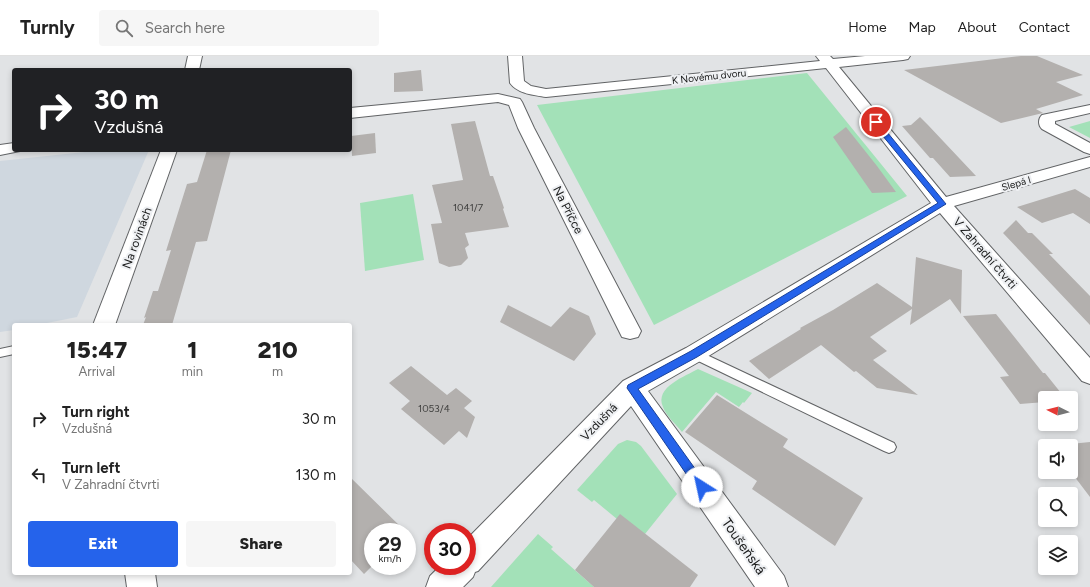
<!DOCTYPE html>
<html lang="en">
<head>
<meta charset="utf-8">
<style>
  :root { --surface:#fff; --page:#f6f6f6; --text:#222; --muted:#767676; --line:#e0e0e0; --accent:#2563eb }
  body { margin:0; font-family:Figtree,sans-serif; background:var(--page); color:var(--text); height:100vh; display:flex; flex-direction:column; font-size:15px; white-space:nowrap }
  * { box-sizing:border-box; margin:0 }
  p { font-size:13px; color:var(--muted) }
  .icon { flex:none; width:22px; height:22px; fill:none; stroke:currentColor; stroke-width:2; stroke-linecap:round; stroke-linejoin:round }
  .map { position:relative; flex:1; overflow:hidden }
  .sheet { position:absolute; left:12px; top:267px; width:340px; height:252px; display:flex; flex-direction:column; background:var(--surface); border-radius:4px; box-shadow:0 2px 6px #0003 }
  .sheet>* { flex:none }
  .guide { position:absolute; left:12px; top:12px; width:340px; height:84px; border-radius:4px; box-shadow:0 2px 6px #0003; background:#202124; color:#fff; overflow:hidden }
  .needle { width:26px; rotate:276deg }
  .controls { position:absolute; left:1038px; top:335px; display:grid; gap:8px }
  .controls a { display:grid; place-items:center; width:40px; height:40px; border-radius:4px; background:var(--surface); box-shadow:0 2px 6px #0003; font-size:20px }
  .speed { position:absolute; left:364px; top:467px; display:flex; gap:8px; font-size:20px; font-weight:700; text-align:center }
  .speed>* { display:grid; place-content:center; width:52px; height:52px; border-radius:50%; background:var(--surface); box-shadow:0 2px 6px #0003; line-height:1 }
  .speed small { font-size:10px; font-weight:400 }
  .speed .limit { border:6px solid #d22; background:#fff; color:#111 }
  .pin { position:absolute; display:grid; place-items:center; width:34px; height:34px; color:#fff; margin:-17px; border:2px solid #fff; border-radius:50%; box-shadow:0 1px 4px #0007 }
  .me { position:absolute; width:44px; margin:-22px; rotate:325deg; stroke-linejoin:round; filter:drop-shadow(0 0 3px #0008) }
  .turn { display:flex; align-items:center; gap:14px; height:84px; padding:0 16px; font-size:18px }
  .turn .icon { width:52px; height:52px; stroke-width:2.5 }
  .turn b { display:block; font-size:28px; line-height:34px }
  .eta { display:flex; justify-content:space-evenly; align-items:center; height:68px; text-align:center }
  .eta b { font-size:24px; font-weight:800; line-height:28px }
  .action { display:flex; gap:8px; margin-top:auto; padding:8px 16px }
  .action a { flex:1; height:46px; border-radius:4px; background:var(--accent); color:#fff; font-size:16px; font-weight:800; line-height:46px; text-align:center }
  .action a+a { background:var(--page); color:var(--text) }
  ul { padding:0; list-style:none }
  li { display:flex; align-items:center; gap:12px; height:56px; padding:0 16px }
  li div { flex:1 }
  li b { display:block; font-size:15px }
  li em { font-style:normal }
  header { display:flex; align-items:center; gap:24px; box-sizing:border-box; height:56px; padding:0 20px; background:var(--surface); border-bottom:1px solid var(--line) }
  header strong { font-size:19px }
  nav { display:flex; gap:22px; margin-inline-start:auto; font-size:14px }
  .search { width:280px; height:36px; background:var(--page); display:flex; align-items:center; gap:10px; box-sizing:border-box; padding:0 14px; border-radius:4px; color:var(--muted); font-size:15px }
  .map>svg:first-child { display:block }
</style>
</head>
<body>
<header>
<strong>Turnly</strong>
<div class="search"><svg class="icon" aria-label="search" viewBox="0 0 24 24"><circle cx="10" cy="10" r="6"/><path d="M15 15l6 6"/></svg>Search here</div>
<nav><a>Home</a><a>Map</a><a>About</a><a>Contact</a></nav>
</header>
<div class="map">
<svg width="1090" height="531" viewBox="0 0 1090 531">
  <rect width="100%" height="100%" fill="#e1e3e5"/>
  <!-- built -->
  <polygon fill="#cfd7df" points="103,94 149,94 77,261 37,269 14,269 14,274 0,276 0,105"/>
  <!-- green -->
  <g fill="#a3e1b8">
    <polygon points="807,17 907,140 654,269 537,49"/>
    <polygon points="1090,65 1090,82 1069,71"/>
    <polygon points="413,138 424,204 365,215 360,147"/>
    <path d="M698,313l54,24 -8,10 -1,-1 -4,5 -23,-15 -34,40c-6,-8 -16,-16 -19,-25 -9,-20 23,-31 35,-38z"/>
    <polygon points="627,384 636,386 641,390 677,438 645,478 617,463 594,444 592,446 577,434 618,388"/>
    <polygon points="538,478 553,491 551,493 594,531 491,531"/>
  </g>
  <!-- building -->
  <g fill="#b3b0ae">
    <polygon points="1021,0 1037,0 1083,19 1056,26 1083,39 1036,53 1043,57 1001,67 904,14"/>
    <polygon points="421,14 423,35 394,36 394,17"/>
    <polygon points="920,61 928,69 976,120 950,121 933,102 930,102 902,70 911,69"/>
    <polygon points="475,65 490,120 493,120 504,152 503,153 509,171 465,177 469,189 465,192 468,202 461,209 449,211 439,207 431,168 442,167 432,129 463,124 451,68"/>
    <polygon points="846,71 877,110 896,136 872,137 833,81"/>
    <polygon points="375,77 376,97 352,100 351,80"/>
    <polygon points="207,94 231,94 207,185 196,186 172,269 143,269 146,261 144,262 153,235 158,235 171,194 166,195 187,128 197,126"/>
    <polygon points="1075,133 1090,142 1090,168 1073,157 1042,167 1017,151"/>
    <polygon points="1016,164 1028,177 1032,177 1053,198 1049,198 1090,240 1090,269 1003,177"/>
    <polygon points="916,201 962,214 961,258 950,243 910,269 912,253 870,281 887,295 873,304 918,339 877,332 856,315 854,316 821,289 769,323 749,305 801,273 800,272 833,254 877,227 912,251"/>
    <polygon points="508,249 551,271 570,251 589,260 596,278 574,305 500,266"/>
    <polygon points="996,258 1043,317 1045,317 1065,342 1045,342 1045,346 1020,348 1000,321 1009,320 963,260"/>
    <polygon points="411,310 447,339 456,332 472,345 464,352 475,361 467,382 459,375 444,389 401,353 410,345 389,327"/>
    <polygon points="717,339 788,383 783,391 863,442 835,490 752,433 757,425 685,376"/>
    <polygon points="1090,386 1090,441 1071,416 1071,390 1051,390"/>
    <polygon points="350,421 406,476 373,476 373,509 364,518 350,503"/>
    <polygon points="620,458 698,519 690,531 594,531 575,514"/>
  </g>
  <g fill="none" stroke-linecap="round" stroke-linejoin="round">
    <defs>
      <g id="lane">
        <polygon points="14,290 14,298 0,301 0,293"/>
        <polygon points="694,293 894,387 896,391 894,395 889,397 884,395 690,301 688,298 690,295"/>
      </g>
      <g id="street">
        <polygon points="188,0 202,0 199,14 185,14"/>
        <path d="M508,0h14l2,25 7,5 15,3 274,-28 -4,-5h14l3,3 32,-3h45l-2,3 -5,1 -64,7 107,130 144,-40v10l-136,39 136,152v26l-8,-3 -142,-168 -238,147 -54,31 136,185 4,11h-33l-124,-181 -153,165 -3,1 -2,5 -10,10h-37l4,-11 10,-10h27v-27l156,-158 63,-33 245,-145 -105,-135 -280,29c-12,-2 -28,-3 -36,-14z"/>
        <polygon points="498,38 520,43 522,46 534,72 641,275 638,281 630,283 622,281 518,72 509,49 498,46 350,62 350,52"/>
        <path d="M1090,49v8l-35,8v3l35,19v11l-6,-2 -42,-23c-4,-4 -4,-10 0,-14z"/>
        <polygon points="14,87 14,94 21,94 20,95 0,99 0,89"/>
        <polygon points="161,94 177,94 115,269 93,269"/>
        <polygon points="125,517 155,517 157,531 127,531"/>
      </g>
    </defs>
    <!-- lane casing -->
    <use href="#lane" stroke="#616365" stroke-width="2"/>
    <!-- street casing -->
    <use href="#street" stroke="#616365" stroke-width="2"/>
    <!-- lane -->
    <use href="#lane" fill="#fff" fill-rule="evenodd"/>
    <!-- street -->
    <use href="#street" fill="#fff" fill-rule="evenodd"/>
  </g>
  <!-- route -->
  <polygon fill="#2563eb" stroke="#184099" points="873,65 878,65 946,148 697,301 638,333 706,428 708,431 706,435 702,437 698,435 627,332 628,329 691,295 938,147 873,68"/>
  <g text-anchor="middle" stroke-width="4" stroke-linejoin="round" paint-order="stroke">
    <!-- far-street labels -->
    <g font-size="10" fill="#191a1a" stroke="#eef0f3">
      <text transform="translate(709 20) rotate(-6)" y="4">K Novému dvoru</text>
      <text transform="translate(1016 127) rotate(-16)" y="4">Slepá I</text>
    </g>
    <!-- number labels -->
    <g font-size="10" fill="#40403f">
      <text x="468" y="155">1041/7</text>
      <text x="434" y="356">1053/4</text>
    </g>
    <!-- street labels -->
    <g font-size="12" fill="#191a1a" stroke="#eef0f3">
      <text transform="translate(568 154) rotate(63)" y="4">Na Příčce</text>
      <text transform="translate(137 182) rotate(-70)" y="4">Na rovinách</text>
      <text transform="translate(985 197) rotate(49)" y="4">V Zahradní čtvrti</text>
      <text transform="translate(599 366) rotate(-46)" y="4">Vzdušná</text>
    </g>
    <!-- near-street labels -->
    <g font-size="14" fill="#191a1a" stroke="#eef0f3">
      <text transform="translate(744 490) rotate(55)" y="5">Toušeňská</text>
    </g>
  </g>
</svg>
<div class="controls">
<a><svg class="needle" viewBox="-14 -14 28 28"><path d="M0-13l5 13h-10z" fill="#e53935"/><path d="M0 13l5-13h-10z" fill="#767676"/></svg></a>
<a><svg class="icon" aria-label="sound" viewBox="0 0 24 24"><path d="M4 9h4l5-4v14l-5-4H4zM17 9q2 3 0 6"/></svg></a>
<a><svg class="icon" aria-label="search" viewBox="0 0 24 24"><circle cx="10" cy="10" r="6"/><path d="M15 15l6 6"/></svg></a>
<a><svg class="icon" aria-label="layers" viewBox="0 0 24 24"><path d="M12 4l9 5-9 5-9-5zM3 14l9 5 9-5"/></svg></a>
</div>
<div class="speed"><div>29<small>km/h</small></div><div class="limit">30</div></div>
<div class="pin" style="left:876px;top:66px;background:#d93025"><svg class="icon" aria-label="arrive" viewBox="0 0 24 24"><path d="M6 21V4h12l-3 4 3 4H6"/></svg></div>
<svg class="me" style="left:702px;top:431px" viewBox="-20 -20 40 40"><circle r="19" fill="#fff"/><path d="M0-13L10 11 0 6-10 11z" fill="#2563eb"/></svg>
<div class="guide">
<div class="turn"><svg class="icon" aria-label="right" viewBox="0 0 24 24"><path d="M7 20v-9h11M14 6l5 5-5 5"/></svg><div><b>30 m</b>Vzdušná</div></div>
</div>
<section class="sheet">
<div class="eta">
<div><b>15:47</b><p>Arrival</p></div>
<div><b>1</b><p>min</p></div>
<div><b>210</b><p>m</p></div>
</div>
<ul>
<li><svg class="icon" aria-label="right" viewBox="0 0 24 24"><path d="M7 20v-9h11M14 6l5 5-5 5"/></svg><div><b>Turn right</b><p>Vzdušná</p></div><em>30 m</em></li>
<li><svg class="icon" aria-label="left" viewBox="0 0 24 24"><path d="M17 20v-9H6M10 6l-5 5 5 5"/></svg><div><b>Turn left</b><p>V Zahradní čtvrti</p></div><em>130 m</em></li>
</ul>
<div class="action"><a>Exit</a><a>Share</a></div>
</section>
</div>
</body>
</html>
